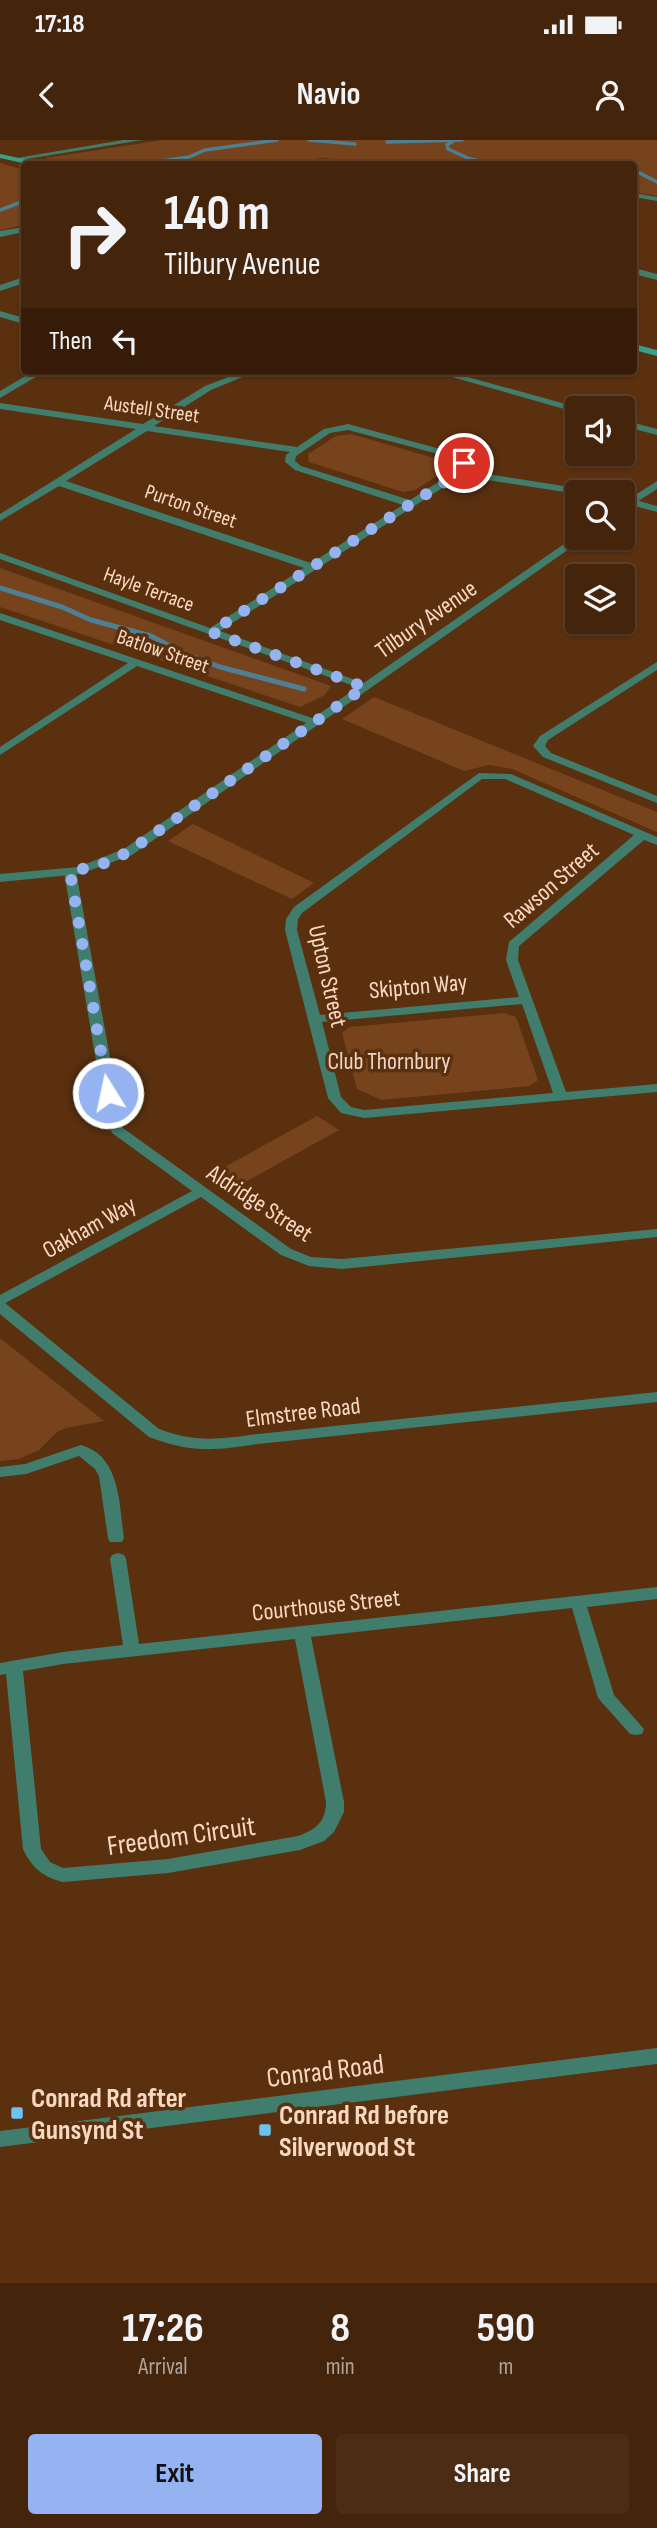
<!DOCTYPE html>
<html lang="en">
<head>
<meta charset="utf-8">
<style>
  :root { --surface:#44240b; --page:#4b2c14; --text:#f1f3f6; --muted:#afa49d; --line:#5c412c; --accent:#95b2f1 }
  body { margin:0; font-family:"Sofia Sans Condensed",sans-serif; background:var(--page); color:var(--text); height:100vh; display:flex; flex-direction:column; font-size:26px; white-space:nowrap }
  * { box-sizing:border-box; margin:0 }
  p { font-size:23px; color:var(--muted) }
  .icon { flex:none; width:38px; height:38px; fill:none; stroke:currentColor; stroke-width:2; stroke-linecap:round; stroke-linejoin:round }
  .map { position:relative; height:2143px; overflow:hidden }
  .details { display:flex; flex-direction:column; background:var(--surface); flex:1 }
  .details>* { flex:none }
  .banner { position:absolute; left:21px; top:21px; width:616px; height:214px; border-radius:7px; box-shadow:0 2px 5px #0004,0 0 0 2px var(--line); background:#44240b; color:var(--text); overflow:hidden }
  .fabs { position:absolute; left:565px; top:256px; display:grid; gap:14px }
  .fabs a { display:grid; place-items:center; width:70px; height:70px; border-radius:7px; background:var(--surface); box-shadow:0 2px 5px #0004,0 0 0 2px var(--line); font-size:35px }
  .pin { position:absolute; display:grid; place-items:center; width:60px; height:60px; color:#fff; margin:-30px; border:4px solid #fff; border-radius:50%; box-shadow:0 2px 7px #0007 }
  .me { position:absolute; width:77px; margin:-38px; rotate:350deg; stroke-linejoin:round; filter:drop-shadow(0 0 5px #0008) }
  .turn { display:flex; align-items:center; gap:24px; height:147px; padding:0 28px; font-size:32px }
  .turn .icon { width:91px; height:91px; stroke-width:2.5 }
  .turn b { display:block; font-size:49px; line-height:60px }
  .then { display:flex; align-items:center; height:66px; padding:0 28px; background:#0003; gap:14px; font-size:26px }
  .eta { display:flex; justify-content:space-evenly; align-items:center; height:119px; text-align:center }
  .eta b { font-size:42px; font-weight:700; line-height:49px }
  .cta { display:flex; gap:14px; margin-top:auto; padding:14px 28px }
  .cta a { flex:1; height:80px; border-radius:7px; background:var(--accent); color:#111; font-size:28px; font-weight:700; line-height:80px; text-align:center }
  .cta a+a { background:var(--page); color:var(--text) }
  .status { display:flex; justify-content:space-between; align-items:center; height:49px; padding:0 35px; background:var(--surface); direction:ltr }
  .status svg { height:19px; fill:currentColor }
  header { display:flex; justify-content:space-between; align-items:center; height:91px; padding:0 28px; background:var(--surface); font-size:32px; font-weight:700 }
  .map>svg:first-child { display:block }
</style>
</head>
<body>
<div class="status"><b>17:18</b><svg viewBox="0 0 49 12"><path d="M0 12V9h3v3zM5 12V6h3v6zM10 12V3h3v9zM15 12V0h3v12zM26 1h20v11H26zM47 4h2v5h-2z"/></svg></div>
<header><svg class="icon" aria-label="back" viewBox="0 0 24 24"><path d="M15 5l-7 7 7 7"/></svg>Navio<svg class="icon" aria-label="person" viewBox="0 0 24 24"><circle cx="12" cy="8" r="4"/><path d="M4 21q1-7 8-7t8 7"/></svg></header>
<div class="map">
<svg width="657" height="2143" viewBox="0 0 657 2143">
  <rect width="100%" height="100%" fill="#5a300f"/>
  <!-- green -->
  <g fill="#76431d">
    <polygon points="163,0 657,0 657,56 634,52 634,24 392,24 321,18 280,24 61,24 45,18"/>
    <polygon points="0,23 24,30 24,85 0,90"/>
    <polygon points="351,294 448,322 451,327 415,350 403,352 309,322 308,314 336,296"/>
    <polygon points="0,428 331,546 325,555 300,567 0,467"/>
    <polygon points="374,557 657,672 657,692 512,629 489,625 464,631 342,579"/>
    <polygon points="193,684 314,743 292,759 168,701"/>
    <polygon points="504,873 516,877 538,940 530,946 381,960 357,949 342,893 349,887"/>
    <polygon points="317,976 339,990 231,1050 210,1035"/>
    <polygon points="0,1198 104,1281 66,1288 57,1292 39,1310 19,1319 0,1321"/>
  </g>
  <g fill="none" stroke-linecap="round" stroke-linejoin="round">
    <!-- stream-far1 -->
    <g stroke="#4e7f92" stroke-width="3.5">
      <polyline points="309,0 355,4"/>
      <polyline points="453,1 447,5 448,9 470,19 495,24"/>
      <polyline points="387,2 462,0"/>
      <polyline points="141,24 189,17 205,10 277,0"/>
      <polyline points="634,30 657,42"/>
      <polyline points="0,70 24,61"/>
    </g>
    <!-- stream -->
    <polyline stroke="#4e7f92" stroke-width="5" points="0,448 62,467 91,480 151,496 183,513 220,527 304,549"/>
    <!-- minor -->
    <g fill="#417d6d" fill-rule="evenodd">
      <polygon points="123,0 142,0 15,21 11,19"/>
      <polygon points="322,19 366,22 370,24 291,24"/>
      <polygon points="634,53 657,57 657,61 634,57"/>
      <polygon points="24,87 24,92 0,97 0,91"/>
      <polygon points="634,128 657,134 657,140 634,134"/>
      <polygon points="24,137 24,143 0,151 0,145"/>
      <polygon points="0,171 24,178 24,184 0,177"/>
      <path d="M244,231h13l-46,19 -57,36 143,21 27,-18 24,-5 111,30 11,9 -2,8 115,18 5,3h-10v2l-117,-18 -241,155 149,54v4l-4,1 -365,-131v-6l210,75 94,-60 -245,-82 -59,35v-7l136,-85 -136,-20v-6l143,21 62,-38zM348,290l105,28 7,6 -1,5 -49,31 -109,-34 -6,-5 1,-5 34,-23zM147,291l143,21 -4,3 -1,7 10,8 108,35 -92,58 -245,-82z"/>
      <polygon points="431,231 446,231 580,268 578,268 578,273"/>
      <polygon points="623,280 657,289 657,295 623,286"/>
      <polygon points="632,359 657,366 657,372 628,364 628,360"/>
      <polygon points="0,473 318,580 320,582 318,584 310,584 137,526 0,615 0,607 128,523 0,480"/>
      <polygon points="657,522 657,530 548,600 545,606 551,613 657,656 657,663 543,617 533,606 540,596"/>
      <path d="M479,633l32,1 146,63v8l-13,-5 -125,106 -1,14 48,132 91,-8v8l-293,26 -23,-5 -13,-15 -43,-168 1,-11 8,-12zM482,639h23l129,56 -125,107 -3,18 13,37 -199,18 -23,-85 1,-11 4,-6zM522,864l31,89 -189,17 -13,-3 -10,-10 -19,-75z"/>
      <polygon points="70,728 76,732 123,988 291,1109 311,1117 342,1119 657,1089 657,1097 342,1129 309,1126 281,1115 201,1057 0,1166 0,1155 192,1051 112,993 106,980 64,732"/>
      <path d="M81,1305c40,11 38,60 43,93l-2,4h-12l-2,-4 -9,-62 -4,-7 -16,-13 -53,18 -26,3v-10l25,-3z"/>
      <path d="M118,1413l6,2 2,4 13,85 518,-57v12l-70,8 27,88 30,34 -2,5 -6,1 -6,-1 -32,-36 -26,-90 -261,29 33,165v10l-10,20 -10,9 -24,9 -132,23 -105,9c-20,-5 -31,-14 -40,-33l-17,-175 -6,1v-12l63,-11 60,-7 -13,-86 2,-4zM295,1499l31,163c0,20 -11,28 -28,34l-130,23 -105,9 -13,-6 -9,-13 -18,-178 40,-7z"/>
    </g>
    <!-- tertiary -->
    <g fill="#417d6d" fill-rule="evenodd">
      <polygon points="34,231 46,231 0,258 0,251"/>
      <polygon points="657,341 657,349 623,371 623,363"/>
      <polygon points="577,395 578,397 586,397 132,715 80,734 0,742 0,734 78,727 124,709"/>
      <path d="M0,1161l5,2 154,126c37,14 61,10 99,5l399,-42v10l-399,42c-45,7 -66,9 -109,-7l-149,-123z"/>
      <polygon points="657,1908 657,1924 0,2007 0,1991"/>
    </g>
    <!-- secondary -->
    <g fill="#36a088" fill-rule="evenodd">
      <polygon points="0,14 38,22 39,24 27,24 0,18"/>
      <polygon points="634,204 657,210 657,216 634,210"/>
    </g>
  </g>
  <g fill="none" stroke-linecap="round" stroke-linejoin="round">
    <!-- route -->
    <polyline stroke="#95b2f1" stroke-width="12" stroke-dasharray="0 21.6" points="108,953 70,732 105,723 128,712 365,547 211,492 459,333 464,330 464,323"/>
  </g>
  <!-- markers -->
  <g fill="#6cc3f2" stroke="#5a300f" stroke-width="2.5">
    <rect x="10" y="1966" width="14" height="14" rx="3.5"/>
    <rect x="258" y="1983" width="14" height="14" rx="3.5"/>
  </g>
  <g text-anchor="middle" stroke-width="7" stroke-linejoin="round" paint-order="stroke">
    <!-- far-street labels -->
    <g font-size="21" fill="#f9d8c2" stroke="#5a300f">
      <text transform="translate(152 269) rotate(8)" y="7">Austell Street</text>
      <text transform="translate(191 366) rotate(19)" y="7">Purton Street</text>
      <text transform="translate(149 449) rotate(20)" y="7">Hayle Terrace</text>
      <text transform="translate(163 511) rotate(19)" y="7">Batlow Street</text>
    </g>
    <!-- street labels -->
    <g font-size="24" fill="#f9d8c2" stroke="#5a300f">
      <text transform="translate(426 479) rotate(-35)" y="8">Tilbury Avenue</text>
      <text transform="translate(551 745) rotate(-41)" y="8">Rawson Street</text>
      <text transform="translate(328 836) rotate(77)" y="8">Upton Street</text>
      <text transform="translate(418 846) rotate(-5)" y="8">Skipton Way</text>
      <text transform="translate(260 1063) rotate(33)" y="8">Aldridge Street</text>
      <text transform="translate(89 1087) rotate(-29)" y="8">Oakham Way</text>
      <text transform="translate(303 1272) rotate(-7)" y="8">Elmstree Road</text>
      <text transform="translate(326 1465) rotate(-6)" y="8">Courthouse Street</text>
    </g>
    <!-- park labels -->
    <g font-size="24" fill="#eed5c4" stroke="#5a300f">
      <text x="389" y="929">Club Thornbury</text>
    </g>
    <!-- near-street labels -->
    <g font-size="28" fill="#f9d8c2" stroke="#5a300f">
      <text transform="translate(181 1695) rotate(-8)" y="10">Freedom Circuit</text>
      <text transform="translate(325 1930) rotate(-7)" y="10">Conrad Road</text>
    </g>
    <!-- near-poi labels -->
    <g font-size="28" font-weight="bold" fill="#f9d8c2" stroke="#5a300f" text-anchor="start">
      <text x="31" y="1967">Conrad Rd after<tspan x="31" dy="32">Gunsynd St</tspan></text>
      <text x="279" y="1984">Conrad Rd before<tspan x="279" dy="32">Silverwood St</tspan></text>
    </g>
  </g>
</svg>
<div class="fabs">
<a><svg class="icon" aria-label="sound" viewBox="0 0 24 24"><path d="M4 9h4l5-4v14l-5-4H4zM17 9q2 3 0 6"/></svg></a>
<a><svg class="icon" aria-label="search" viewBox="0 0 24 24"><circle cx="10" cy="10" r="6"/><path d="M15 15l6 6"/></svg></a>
<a><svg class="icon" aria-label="layers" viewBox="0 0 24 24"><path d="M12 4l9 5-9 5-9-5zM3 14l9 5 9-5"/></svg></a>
</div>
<div class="pin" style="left:464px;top:323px;background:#d93025"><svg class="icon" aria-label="arrive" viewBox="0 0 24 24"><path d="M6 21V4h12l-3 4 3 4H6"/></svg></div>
<svg class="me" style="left:108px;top:953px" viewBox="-20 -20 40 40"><circle r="17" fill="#95b2f1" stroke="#fff" stroke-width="3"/><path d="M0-11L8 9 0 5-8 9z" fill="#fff"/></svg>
<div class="banner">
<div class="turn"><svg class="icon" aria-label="right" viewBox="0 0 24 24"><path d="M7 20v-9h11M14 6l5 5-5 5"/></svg><div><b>140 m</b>Tilbury Avenue</div></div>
<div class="then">Then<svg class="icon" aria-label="left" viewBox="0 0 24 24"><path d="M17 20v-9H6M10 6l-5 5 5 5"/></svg></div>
</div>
</div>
<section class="details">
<div class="eta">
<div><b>17:26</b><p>Arrival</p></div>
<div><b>8</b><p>min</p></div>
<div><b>590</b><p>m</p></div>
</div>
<div class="cta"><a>Exit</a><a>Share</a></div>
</section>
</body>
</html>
